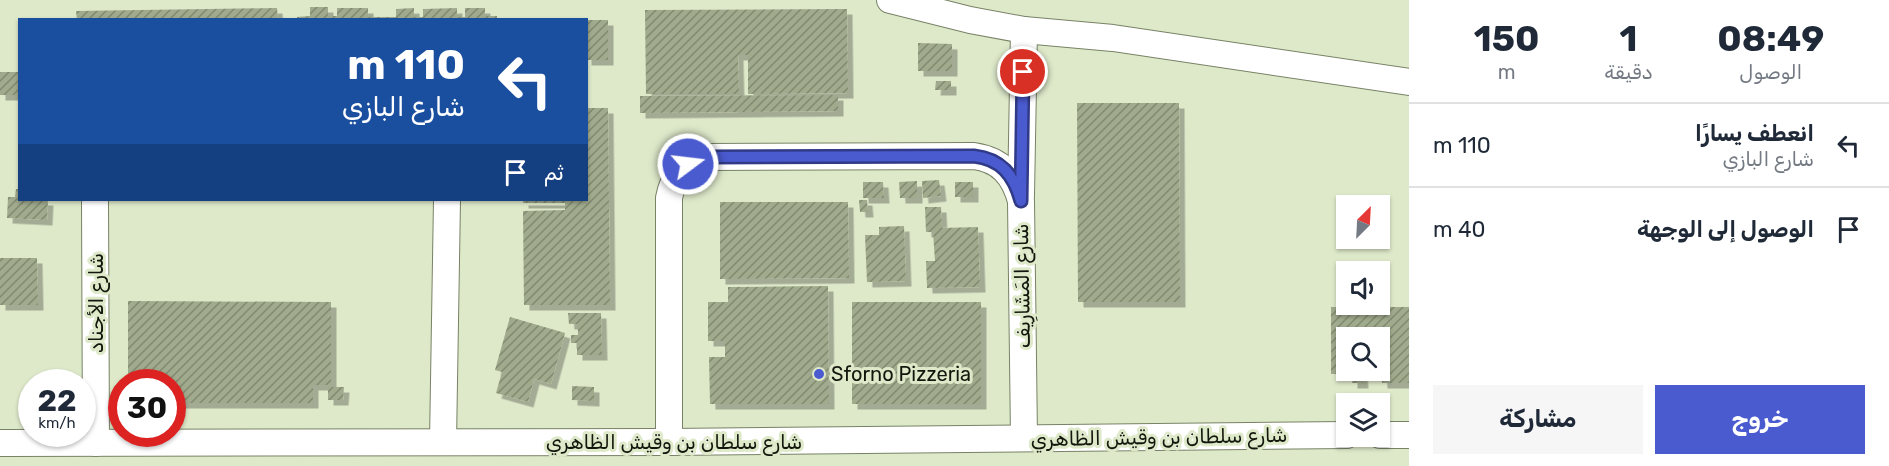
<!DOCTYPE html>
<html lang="ar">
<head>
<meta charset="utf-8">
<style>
  :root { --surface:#fff; --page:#f6f6f7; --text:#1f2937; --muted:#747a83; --line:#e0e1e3; --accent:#4a5acf }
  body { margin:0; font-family:Rubik,Vazirmatn,sans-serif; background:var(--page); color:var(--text); direction:rtl; height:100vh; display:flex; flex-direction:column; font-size:22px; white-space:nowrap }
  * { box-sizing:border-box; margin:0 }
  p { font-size:20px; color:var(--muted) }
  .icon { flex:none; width:33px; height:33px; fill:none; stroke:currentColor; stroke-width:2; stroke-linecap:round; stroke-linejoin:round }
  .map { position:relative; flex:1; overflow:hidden; direction:ltr }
  .panel { display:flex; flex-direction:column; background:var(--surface); width:480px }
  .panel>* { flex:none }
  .guide { position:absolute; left:18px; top:18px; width:570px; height:183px; border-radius:0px; box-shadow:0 2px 4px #0004; direction:rtl; background:#1a4fa0; color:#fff; overflow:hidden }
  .needle { width:39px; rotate:24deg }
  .buttons { position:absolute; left:1336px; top:195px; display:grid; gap:12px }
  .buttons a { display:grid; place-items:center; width:54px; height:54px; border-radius:0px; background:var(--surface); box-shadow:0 2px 4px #0004; font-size:30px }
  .speed { position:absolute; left:18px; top:369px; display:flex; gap:12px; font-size:30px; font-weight:700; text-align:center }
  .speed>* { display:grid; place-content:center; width:78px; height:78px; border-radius:50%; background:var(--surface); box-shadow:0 2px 4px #0004; line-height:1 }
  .speed small { font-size:15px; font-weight:400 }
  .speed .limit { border:9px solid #d22; background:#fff; color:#111 }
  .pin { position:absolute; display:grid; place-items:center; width:51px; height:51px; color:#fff; margin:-26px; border:3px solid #fff; border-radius:50%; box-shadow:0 2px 6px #0007 }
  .me { position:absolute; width:66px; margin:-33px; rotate:75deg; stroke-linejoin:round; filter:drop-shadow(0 0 4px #0008) }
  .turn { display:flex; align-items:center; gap:21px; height:126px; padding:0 24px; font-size:27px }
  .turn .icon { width:78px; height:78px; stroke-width:2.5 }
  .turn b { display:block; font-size:42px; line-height:51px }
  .then { display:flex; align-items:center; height:57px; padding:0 24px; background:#0003; gap:12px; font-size:22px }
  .eta { display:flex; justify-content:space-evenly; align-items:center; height:102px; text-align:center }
  .eta b { font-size:36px; font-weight:700; line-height:42px }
  .button { display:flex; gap:12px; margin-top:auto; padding:12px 24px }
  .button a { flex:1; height:69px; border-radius:0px; background:var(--accent); color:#fff; font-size:24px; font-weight:700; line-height:69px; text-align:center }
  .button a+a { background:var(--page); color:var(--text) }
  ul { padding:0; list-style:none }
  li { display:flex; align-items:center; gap:18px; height:84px; padding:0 24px; border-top:2px solid var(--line) }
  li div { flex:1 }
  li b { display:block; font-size:22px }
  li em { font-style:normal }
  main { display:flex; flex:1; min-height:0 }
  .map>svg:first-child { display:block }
</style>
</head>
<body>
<main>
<section class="panel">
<div class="eta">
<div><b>08:49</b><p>الوصول</p></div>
<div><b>1</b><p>دقيقة</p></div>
<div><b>150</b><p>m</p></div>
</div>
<ul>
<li><svg class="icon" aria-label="left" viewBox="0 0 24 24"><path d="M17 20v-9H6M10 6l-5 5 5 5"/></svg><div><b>انعطف يسارًا</b><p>شارع البازي</p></div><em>110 m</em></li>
<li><svg class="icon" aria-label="arrive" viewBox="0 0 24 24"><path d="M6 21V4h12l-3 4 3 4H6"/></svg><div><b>الوصول إلى الوجهة</b></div><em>40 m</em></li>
</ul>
<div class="button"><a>خروج</a><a>مشاركة</a></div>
</section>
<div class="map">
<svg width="1409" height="466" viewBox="0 0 1409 466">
  <defs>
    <pattern id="building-hatch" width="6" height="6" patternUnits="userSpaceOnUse" patternTransform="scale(1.5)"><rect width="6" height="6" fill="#a0aa8c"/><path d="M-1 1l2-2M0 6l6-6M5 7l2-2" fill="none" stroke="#818971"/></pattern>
    <filter id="shadow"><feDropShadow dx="5.5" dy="5.5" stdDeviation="0" flood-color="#0004"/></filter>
  </defs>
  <rect width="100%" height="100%" fill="#dee9ca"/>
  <!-- building -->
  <g fill="url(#building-hatch)" filter="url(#shadow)">
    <polygon points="310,7 328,7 328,16 337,16 337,8 368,8 368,17 396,17 396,9 414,8 414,17 423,17 423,9 457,8 457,17 465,17 465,8 485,8 485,16 497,16 497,20 297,20 297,17 310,16"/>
    <polygon points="277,8 278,20 77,20 76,11"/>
    <polygon points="847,9 848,93 748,94 748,55 738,55 739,94 646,94 645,10"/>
    <rect x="586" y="20" width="22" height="40"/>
    <polygon points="918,43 952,44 952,71 918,71"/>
    <rect x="0" y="72" width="20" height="23"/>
    <polygon points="936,81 951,81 951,90 935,90"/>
    <polygon points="838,95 838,111 640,113 640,96"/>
    <polygon points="1077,103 1179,103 1180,302 1078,302"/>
    <polygon points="586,108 608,108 610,305 524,305 523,211 565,210 565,203 523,203 523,200 586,200"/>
    <polygon points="939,180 941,196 923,198 922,181"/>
    <polygon points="917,181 917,198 900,198 899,182"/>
    <polygon points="863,182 883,182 884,198 863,198"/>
    <rect x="955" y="182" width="18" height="15"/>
    <polygon points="16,189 20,189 20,200 48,200 47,220 7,218 8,197 15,197"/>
    <polygon points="859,200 867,200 868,212 860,212"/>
    <polygon points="720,202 848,202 849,278 720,279"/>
    <polygon points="925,207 941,207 942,228 978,227 980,287 927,288 926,261 935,261 933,232 926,232"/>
    <polygon points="904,226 906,281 867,282 865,235 879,235 879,227"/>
    <polygon points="0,258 37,258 38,305 0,305"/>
    <polygon points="828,286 829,404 710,404 709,357 725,357 725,341 708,341 708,302 728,302 728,287"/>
    <polygon points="128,301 331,302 331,385 313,385 313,403 172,403 172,382 128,382"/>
    <rect x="852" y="302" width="129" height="102"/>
    <polygon points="1331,307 1409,307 1409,383 1382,383 1380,338 1347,338 1347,370 1362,370 1363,383 1352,383 1352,374 1331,374"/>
    <polygon points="568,313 601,313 602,355 577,355 577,343 571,343 571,335 578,335 578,324 569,324"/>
    <polygon points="510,317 565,333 551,384 534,379 528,402 496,393 502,372 495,370"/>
    <polygon points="572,386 594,387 594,401 572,400"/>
    <polygon points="328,387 344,387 343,400 328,400"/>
  </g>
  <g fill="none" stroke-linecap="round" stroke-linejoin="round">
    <defs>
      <g id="street">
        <polyline points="890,0 970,20 1024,30 1113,38 1409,82"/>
        <polyline points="1021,195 1024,30"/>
        <polyline points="95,200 96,443"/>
        <polyline points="1380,435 1409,435"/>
        <polyline points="443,442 447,200"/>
        <path d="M669,442v-244c4,-22 15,-35 37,-41l268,-1c27,4 40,19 47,45l3,237"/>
        <polyline points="0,443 669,442 1347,435"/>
      </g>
    </defs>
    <!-- street casing -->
    <use href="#street" stroke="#788266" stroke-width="28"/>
    <!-- street -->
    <use href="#street" stroke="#fff" stroke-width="26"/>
  </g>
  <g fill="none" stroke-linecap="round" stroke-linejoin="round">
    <defs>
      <path id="route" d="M688,164l18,-7 268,-1c27,3 40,19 47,45l2,-129"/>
    </defs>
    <!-- route casing -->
    <use href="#route" stroke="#303a87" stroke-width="15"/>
    <!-- route -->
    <use href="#route" stroke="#4a5acf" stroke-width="10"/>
  </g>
  <!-- markers -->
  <circle fill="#4a5acf" stroke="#dee9ca" stroke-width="2" cx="819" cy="374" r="6"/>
  <g text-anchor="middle" stroke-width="6" stroke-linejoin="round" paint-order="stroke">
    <!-- street labels -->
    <g font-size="20" fill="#13160c" stroke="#dee9ca">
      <text transform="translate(1022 286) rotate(-91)" y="7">شارع المَشَارِيف</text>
      <text transform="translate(96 303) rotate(-90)" y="7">شارع الأجناد</text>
      <text transform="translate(1159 437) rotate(-1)" y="7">شارع سلطان بن وقيش الظاهري</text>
      <text x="674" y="449">شارع سلطان بن وقيش الظاهري</text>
    </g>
    <!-- poi labels -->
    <g font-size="20" fill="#13160c" stroke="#dee9ca" text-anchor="start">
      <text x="831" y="381">Sforno Pizzeria</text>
    </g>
  </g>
</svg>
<div class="buttons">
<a><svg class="needle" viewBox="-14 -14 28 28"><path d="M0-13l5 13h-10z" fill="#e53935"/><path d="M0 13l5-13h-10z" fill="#747a83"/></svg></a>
<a><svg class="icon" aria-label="sound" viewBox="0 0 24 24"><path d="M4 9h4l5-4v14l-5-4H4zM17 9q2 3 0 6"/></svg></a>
<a><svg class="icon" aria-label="search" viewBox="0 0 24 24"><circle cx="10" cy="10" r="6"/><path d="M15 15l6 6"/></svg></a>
<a><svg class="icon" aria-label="layers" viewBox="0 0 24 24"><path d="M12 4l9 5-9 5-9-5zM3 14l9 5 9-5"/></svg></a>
</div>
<div class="speed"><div>22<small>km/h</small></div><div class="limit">30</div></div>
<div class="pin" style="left:1023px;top:72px;background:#d93025"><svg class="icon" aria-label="arrive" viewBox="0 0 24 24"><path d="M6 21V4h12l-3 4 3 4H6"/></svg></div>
<svg class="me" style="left:688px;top:164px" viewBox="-20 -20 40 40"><circle r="17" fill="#4a5acf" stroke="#fff" stroke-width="3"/><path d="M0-11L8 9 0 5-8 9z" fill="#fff"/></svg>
<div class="guide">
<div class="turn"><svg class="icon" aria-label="left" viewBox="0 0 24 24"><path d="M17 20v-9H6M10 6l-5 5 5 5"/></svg><div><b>110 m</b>شارع البازي</div></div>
<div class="then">ثم<svg class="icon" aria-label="arrive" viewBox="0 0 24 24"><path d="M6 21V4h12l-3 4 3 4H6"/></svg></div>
</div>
</div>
</main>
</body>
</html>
